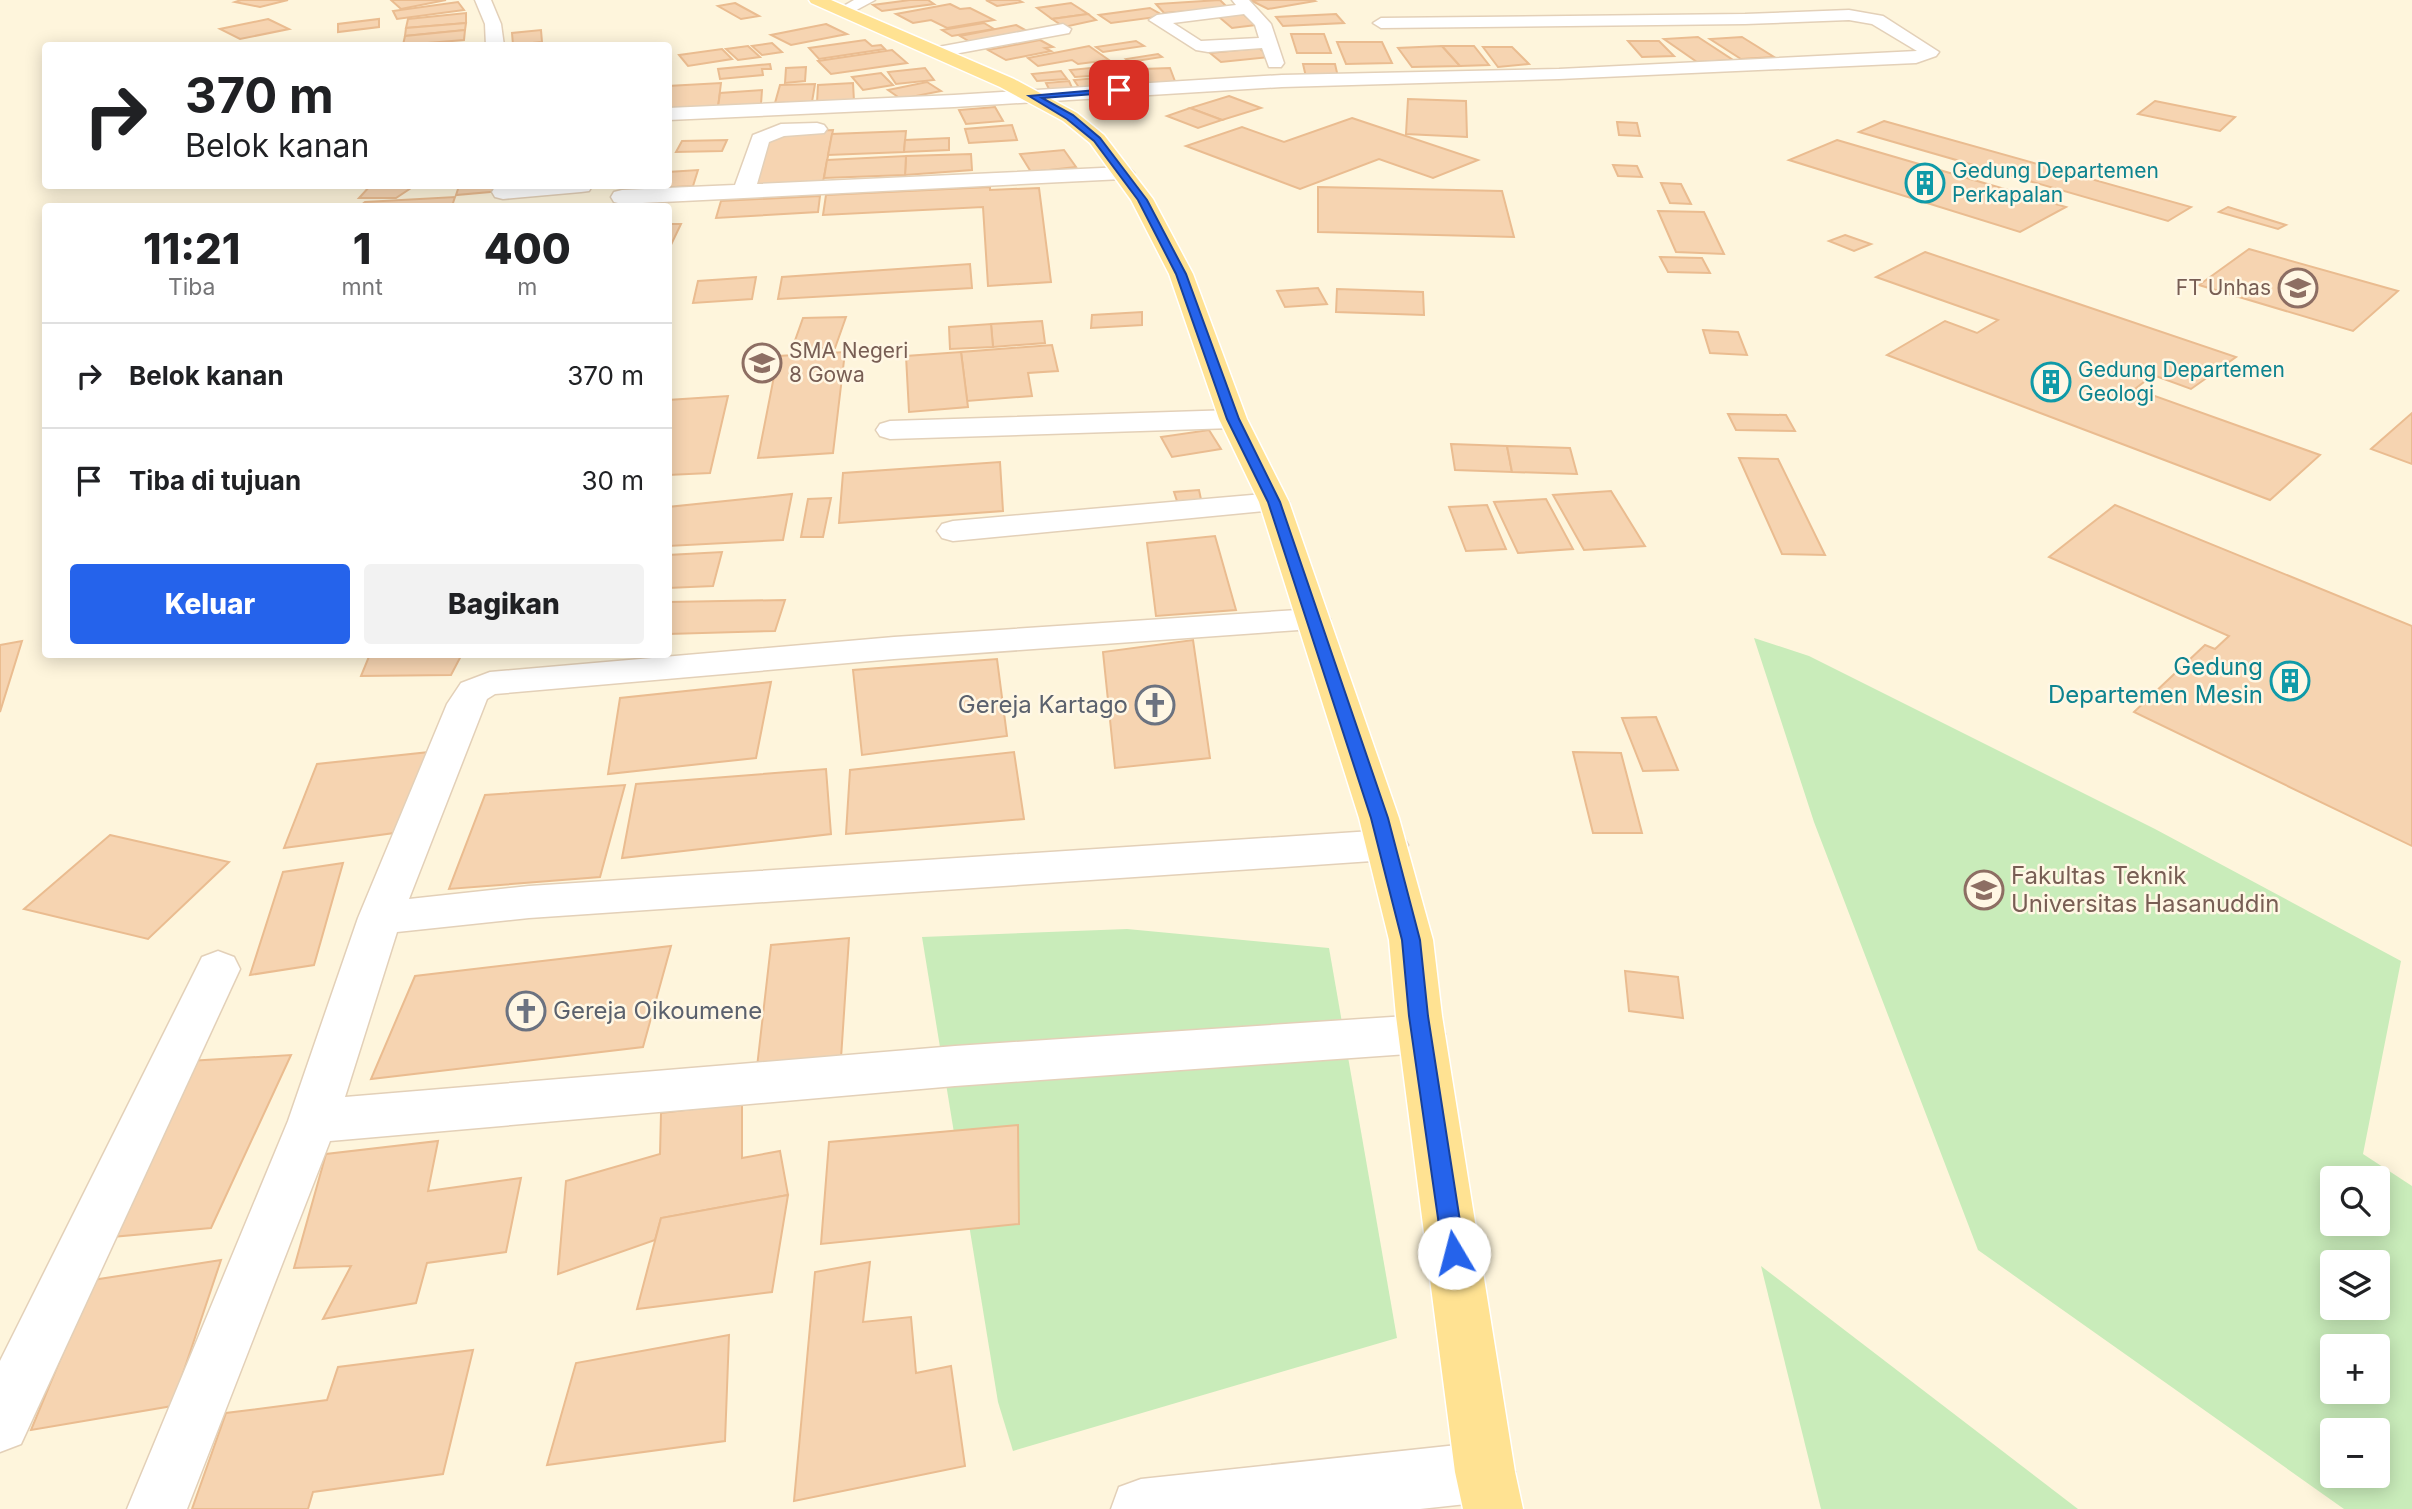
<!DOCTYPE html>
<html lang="id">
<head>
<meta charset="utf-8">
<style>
  :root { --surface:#fff; --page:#f2f2f2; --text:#202124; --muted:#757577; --line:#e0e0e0; --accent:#2563eb }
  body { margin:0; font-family:Inter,sans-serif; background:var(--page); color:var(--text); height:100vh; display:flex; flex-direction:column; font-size:26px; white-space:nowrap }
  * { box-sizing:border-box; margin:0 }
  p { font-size:23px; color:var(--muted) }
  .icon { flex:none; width:38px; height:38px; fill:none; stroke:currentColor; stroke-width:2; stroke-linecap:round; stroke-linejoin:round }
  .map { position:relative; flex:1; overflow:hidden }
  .drawer { position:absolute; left:42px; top:203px; width:630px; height:455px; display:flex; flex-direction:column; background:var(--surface); border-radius:7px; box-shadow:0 4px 18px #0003 }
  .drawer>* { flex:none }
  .guide { position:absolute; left:42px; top:42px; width:630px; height:147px; border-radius:7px; box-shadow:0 4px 18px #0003; background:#fff; color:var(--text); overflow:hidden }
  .controls { position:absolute; left:2320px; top:1166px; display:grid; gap:14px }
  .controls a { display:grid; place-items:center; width:70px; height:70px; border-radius:7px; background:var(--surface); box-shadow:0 4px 18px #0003; font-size:35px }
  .pin { position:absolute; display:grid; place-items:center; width:60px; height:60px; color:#fff; margin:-30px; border-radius:14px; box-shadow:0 4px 10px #0006 }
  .me { position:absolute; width:77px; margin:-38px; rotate:352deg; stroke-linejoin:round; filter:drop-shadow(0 0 5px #0008) }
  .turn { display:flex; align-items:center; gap:24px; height:147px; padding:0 28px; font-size:32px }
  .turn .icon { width:91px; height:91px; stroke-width:2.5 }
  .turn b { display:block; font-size:49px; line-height:60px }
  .eta { display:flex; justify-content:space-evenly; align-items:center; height:119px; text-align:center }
  .eta b { font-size:42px; font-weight:800; line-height:49px }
  .button { display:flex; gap:14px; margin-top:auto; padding:14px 28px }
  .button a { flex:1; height:80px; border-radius:7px; background:var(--accent); color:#fff; font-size:28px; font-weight:800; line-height:80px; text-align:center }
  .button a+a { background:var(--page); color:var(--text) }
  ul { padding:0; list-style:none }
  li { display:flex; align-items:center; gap:21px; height:105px; padding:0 28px; border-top:2px solid var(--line) }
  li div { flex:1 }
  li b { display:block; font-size:26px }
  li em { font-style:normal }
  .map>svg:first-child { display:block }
</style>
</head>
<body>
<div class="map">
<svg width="2412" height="1509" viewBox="0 0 2412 1509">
  <rect width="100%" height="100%" fill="#fef5dc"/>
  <!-- green -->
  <g fill="#c9ecba" fill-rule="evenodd">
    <path d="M1754,638l55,18 346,173 246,132 -38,193 49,32v323h-68l-366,-259 -164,-428zM2333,1178h45v45h-45zM2333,1262h45v45h-45zM2333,1346h45v45h-45zM2333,1430h45v45h-45z"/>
    <polygon points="1127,929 1329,948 1397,1338 1013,1451 998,1402 922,937"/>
    <polygon points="1761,1266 2078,1509 1821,1509"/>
  </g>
  <!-- building -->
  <g fill="#f6d4b1" stroke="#eabc90" stroke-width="2">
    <polygon points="241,0 288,0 260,7 235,2"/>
    <polygon points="391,0 446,0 401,9"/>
    <polygon points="910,0 928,0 934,4 882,11 873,5"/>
    <polygon points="986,0 1018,0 1022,2 997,6"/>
    <polygon points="1220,0 1228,8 1164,13 1156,4"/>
    <polygon points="1260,0 1313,0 1315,1 1268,9 1252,1"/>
    <polygon points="458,2 464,10 397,19 393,11"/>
    <polygon points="735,3 759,16 741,19 718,6"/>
    <polygon points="1071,3 1088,14 1052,19 1037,8"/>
    <polygon points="950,4 960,9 970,8 994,20 947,28 931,20 913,23 896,14"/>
    <polygon points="1150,8 1164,16 1111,23 1099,15"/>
    <polygon points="466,13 466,23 406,28 408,19"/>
    <polygon points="1088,14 1096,20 1064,27 1052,19"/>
    <polygon points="1243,14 1256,25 1232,28 1219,17"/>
    <polygon points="1336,14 1344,23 1283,26 1276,17"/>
    <polygon points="268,19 289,29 240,39 220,29"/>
    <polygon points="379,19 379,27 338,32 338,24"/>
    <polygon points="466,23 465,30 405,36 406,28"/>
    <polygon points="984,23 994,29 952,36 942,30"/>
    <polygon points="826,24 847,34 791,45 771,35"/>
    <polygon points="1016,25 1029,32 972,43 960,36"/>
    <polygon points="465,30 464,40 403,45 405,36"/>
    <polygon points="541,30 542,42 513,45 512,33"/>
    <polygon points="1291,34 1324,34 1331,53 1297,53"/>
    <polygon points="1698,37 1733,60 1697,62 1664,39"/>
    <polygon points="1742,37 1774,57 1741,59 1710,39"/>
    <polygon points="865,40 872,46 881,45 885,49 819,59 809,48"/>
    <polygon points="1040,40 1053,47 1045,48 1051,51 1006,60 988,50"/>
    <polygon points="1136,41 1144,46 1103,52 1096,47"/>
    <polygon points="1628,41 1659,41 1674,56 1642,57"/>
    <polygon points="1337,42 1382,42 1392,63 1346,64"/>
    <polygon points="772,43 782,52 762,55 752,46"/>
    <polygon points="748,46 760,57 738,60 726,49"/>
    <polygon points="1089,46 1109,60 1078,64 1072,60 1038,66 1028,58"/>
    <polygon points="1442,46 1460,66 1412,67 1398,48"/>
    <polygon points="1442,46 1474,46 1489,65 1460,66"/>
    <polygon points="1483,47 1512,47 1529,64 1498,67"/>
    <polygon points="1259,48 1270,57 1221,62 1210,53"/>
    <polygon points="722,49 732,59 688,66 679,55"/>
    <polygon points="892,50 907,63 831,74 818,61"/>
    <polygon points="1158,54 1162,57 1130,62 1126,59"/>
    <polygon points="770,64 771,69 762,69 763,75 720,79 718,69"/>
    <polygon points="1303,64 1335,64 1338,77 1306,77"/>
    <polygon points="806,67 805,81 785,83 786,68"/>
    <polygon points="1101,67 1106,75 1075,77 1070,70"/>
    <polygon points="925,68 934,80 896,84 888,72"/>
    <polygon points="1170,68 1176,84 1148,85 1143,69"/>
    <polygon points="1061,71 1067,79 1037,81 1032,74"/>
    <polygon points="881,73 893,85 863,90 852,77"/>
    <rect x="1123" y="73" width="15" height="13"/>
    <polygon points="1108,77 1115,86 1080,89 1074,80"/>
    <polygon points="1069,81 1073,90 1050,91 1046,83"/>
    <polygon points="927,82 941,91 901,99 888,90"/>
    <polygon points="721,83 718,107 668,110 668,86"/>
    <polygon points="853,83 854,101 817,103 818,85"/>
    <polygon points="815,84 812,102 775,103 780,85"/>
    <polygon points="762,90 761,104 718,107 720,93"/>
    <polygon points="1229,96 1261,108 1222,120 1190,108"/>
    <polygon points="1408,99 1466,101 1467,137 1406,134"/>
    <polygon points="2155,101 2235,117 2220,131 2138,114"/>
    <polygon points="995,107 1003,121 966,124 959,110"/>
    <polygon points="1190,108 1222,120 1198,128 1167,116"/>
    <polygon points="1352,118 1478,160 1433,178 1379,159 1300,189 1186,146 1242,127 1284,142"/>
    <polygon points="1884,121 2191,207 2168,221 1859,132"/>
    <polygon points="1617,122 1637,123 1640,136 1619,135"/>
    <polygon points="1012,125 1017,140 969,143 965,129"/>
    <polygon points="833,130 823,182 744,185 759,133"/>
    <polygon points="906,131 904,152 828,155 832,134"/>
    <polygon points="949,138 949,150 904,152 905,140"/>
    <polygon points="727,140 722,151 676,152 682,141"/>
    <polygon points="1837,140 2066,207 2020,232 1789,160"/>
    <polygon points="1064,150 1076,167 1031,172 1020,154"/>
    <polygon points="971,154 972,170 905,175 906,156"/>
    <polygon points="906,156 905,175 824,178 827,160"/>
    <polygon points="1613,165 1637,166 1642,177 1618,176"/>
    <polygon points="698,170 693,186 636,189 637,186 668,186 668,172"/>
    <polygon points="1661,183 1681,184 1691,204 1670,203"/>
    <polygon points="370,186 414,186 396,198 359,198"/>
    <polygon points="459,186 557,186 456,195"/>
    <polygon points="990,187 990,190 1039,188 1051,282 988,286 983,207 823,215 826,195"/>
    <polygon points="1318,187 1502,191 1514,237 1318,232"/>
    <polygon points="820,196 818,212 716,218 721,201"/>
    <polygon points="455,197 452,206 360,206 365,202"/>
    <polygon points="2228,207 2286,225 2278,229 2219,212"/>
    <polygon points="1658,211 1704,212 1724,254 1676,252"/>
    <polygon points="668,224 681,224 668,251"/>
    <polygon points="1845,235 1871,244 1854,251 1829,241"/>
    <polygon points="2249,249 2398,291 2353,331 2199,285"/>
    <polygon points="1925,252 2236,357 2191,389 2153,375 2135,389 2320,455 2270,500 1887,355 1945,321 1977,333 1998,320 1876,277"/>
    <polygon points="1660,257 1702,258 1710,273 1668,272"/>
    <polygon points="970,264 972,288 778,299 782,277"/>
    <polygon points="756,277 752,299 693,303 698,281"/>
    <polygon points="1318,288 1327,304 1285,307 1277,291"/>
    <polygon points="1337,289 1423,292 1424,315 1336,312"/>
    <polygon points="1142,312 1142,325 1091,328 1092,315"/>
    <polygon points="846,317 835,348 792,349 803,318"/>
    <polygon points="1042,321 1045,343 993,347 991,324"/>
    <polygon points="991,324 993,347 950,349 949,327"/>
    <polygon points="1703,330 1738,332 1747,355 1710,353"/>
    <polygon points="1052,345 1058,371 1028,373 1032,396 967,401 961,352"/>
    <polygon points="845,352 833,453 758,458 778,356"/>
    <polygon points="961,352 968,407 909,412 906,356"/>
    <polygon points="728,396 710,473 668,475 668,400"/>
    <polygon points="2412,413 2412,464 2371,449"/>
    <polygon points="1728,414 1786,415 1795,431 1736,430"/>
    <polygon points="1209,430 1221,449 1172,457 1161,437"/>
    <polygon points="1451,444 1507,446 1512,472 1455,470"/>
    <polygon points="1507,446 1570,448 1577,474 1512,472"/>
    <polygon points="1739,458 1778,459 1825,555 1782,554"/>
    <polygon points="1000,462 1003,511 839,523 843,473"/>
    <polygon points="1199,490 1202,504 1178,504 1174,492"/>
    <polygon points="1611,491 1645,546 1584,550 1553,495"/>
    <polygon points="792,494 783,540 668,546 668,507"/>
    <polygon points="831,498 823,537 801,537 808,499"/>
    <polygon points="1546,499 1573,549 1518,553 1494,502"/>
    <polygon points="1487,505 1506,549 1466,551 1449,507"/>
    <polygon points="2115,505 2412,626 2412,846 2134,712 2205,645 2215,649 2229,636 2049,557"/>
    <polygon points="1215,536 1236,610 1156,616 1147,543"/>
    <polygon points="722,552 713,586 668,588 668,555"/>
    <polygon points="785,600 775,631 668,634 668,602"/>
    <polygon points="1193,640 1210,758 1115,768 1103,652"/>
    <polygon points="22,641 0,712 0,645"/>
    <polygon points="370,654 462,654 451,675 361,676"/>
    <polygon points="997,659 1007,736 862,755 853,670"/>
    <polygon points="771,682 756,758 608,774 620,698"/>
    <polygon points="1656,717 1678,770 1643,771 1622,718"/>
    <polygon points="439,751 394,833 284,848 317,764"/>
    <polygon points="1014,752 1024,819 846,834 850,770"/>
    <polygon points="1573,752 1621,753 1642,833 1593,833"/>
    <polygon points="826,769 831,834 622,858 636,784"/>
    <polygon points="625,785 600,877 449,889 485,795"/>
    <polygon points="110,835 229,862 148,939 24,909"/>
    <polygon points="343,863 314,965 250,975 283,872"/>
    <polygon points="849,938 841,1058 757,1067 771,945"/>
    <polygon points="671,946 643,1047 371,1079 415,976"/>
    <polygon points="1625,971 1678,977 1683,1018 1629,1011"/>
    <polygon points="291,1055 211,1228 89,1239 188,1061"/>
    <polygon points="742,1103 742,1158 780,1151 788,1195 661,1218 655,1240 558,1274 566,1181 660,1154 661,1113"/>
    <polygon points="1018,1125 1019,1224 821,1244 829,1142"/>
    <polygon points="438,1141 428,1191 521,1178 506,1252 427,1263 416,1303 323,1319 351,1266 294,1268 326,1154"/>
    <polygon points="788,1195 772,1292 637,1309 661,1218"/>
    <polygon points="221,1260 172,1406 31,1430 93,1280"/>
    <polygon points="870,1262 863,1322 911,1317 916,1373 951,1366 965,1466 794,1501 815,1272"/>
    <polygon points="729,1335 725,1441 547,1465 576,1363"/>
    <polygon points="473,1350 443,1474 313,1492 308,1509 192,1509 226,1413 327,1400 338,1367"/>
  </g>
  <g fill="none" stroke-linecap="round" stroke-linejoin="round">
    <defs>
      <g id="street">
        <polygon points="475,0 491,0 501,24 504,46 486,46 485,24"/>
        <polygon points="854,0 875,0 849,14 837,14 835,11"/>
        <path d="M1232,0h17l22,24 13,39 -3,4h-12l-7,-19 -54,4 -12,-2 -47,-30 8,-5 79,-10zM1244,14l11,11 4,13 -58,3 -28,-18z"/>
        <polygon points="1849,10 1883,16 1939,52 1936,56 1916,63 1559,79 1282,87 954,107 668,120 668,108 954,95 1282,75 1559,69 1917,51 1872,24 1849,20 1745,24 1381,28 1373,23 1381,18 1745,14"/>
        <polygon points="1063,24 1071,29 1069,33 938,57 929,52 938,47"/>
        <polygon points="817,123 824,125 827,129 824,133 784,136 769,142 757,184 1123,167 1130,169 1134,173 1130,177 1123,179 622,204 614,202 611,197 614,192 622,190 735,185 753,135 781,124"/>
        <polygon points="503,186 592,186 589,191 581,192 503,199 495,197 492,192 495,187"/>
        <polygon points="1233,410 1243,413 1247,419 1243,425 1233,428 890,439 880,436 876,430 880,424 890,421"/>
        <polygon points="1274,493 1285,495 1289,502 1285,509 953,541 942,538 937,531 942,524 953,521"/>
        <polygon points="1313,609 1325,612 1330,619 1325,626 1313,629 894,659 495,694 487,699 409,899 529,886 1387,830 1402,835 1408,845 1402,855 1387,860 529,918 397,932 345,1097 955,1046 1422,1015 1439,1021 1445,1034 1439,1047 1422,1053 955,1086 330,1141 187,1509 127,1509 288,1121 358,918 447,704 461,683 490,672 894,637"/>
        <polygon points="218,951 234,957 240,969 21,1444 0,1452 0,1361 202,957"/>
        <polygon points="1485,1442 1506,1451 1515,1472 1506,1493 1485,1502 1420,1509 1111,1509 1119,1487 1141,1479"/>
      </g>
      <polygon id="primary" points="809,0 831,0 1014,79 1077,113 1104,135 1153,199 1193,274 1247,419 1289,502 1399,818 1433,940 1442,1016 1515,1472 1523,1509 1463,1509 1455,1472 1396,1016 1389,940 1359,818 1259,502 1219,419 1169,274 1131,200 1090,143 1063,121 1000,87 811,3"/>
    </defs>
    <!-- street casing -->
    <use href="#street" stroke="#e3d0b8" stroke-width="3"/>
    <!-- primary casing -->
    <use href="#primary" stroke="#fff" stroke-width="3"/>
    <!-- street -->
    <use href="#street" fill="#fff" fill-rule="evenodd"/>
    <!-- primary -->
    <use href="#primary" fill="#ffe292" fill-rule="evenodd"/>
  </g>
  <!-- route -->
  <polygon fill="#2563eb" stroke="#184099" stroke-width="2" points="1119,88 1122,92 1042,98 1073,115 1100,138 1147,200 1186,274 1239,419 1280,502 1388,818 1420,940 1428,1016 1465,1253 1461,1260 1454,1263 1446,1260 1443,1253 1409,1016 1402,940 1371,818 1268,502 1227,419 1176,274 1138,200 1094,141 1067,119 1029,96"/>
  <!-- icons -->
  <defs>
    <symbol id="building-ring" viewBox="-11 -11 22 22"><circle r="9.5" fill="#fff7e4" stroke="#0f9aa8" stroke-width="1.5"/><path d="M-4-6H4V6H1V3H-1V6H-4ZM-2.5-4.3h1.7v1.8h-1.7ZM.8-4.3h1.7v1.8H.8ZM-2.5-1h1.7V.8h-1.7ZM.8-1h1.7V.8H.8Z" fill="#0f9aa8"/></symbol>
    <symbol id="university-ring" viewBox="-11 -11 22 22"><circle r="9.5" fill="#fff7e4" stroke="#8d6e63" stroke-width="1.5"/><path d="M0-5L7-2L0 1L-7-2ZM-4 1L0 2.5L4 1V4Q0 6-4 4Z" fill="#8d6e63"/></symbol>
    <symbol id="school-ring" viewBox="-11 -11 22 22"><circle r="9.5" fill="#fff7e4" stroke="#8d6e63" stroke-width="1.5"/><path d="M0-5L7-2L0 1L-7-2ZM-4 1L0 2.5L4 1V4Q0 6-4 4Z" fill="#8d6e63"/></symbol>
    <symbol id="church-ring" viewBox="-11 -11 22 22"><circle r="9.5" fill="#fff7e4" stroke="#6b7280" stroke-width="1.5"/><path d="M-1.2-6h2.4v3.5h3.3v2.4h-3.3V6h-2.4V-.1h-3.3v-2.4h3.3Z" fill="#6b7280"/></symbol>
  </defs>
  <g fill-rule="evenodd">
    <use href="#building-ring" x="1903" y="161" width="44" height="44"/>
    <use href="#university-ring" x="2276" y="266" width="44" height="44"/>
    <use href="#school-ring" x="740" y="341" width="44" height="44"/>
    <use href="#building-ring" x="2029" y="360" width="44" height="44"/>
    <use href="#building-ring" x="2268" y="659" width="44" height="44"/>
    <use href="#church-ring" x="1133" y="683" width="44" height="44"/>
    <use href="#university-ring" x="1962" y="868" width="44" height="44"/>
    <use href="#church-ring" x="504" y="989" width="44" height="44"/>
  </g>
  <g text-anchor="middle" stroke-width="5" stroke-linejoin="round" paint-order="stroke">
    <!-- far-culture labels -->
    <g font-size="21" fill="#0d838f" stroke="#fff7e4" text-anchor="start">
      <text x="1952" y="178">Gedung Departemen<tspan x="1952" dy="24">Perkapalan</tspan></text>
      <text x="2078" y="377">Gedung Departemen<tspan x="2078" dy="24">Geologi</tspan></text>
    </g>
    <!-- far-education labels -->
    <g font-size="21" fill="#785e54" stroke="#fff7e4" text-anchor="end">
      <text x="2271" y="295">FT Unhas</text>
      <text x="789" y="358" text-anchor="start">SMA Negeri<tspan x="789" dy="24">8 Gowa</tspan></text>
    </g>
    <!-- culture labels -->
    <g font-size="24" fill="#0d838f" stroke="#fff7e4" text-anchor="end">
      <text x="2263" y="675">Gedung<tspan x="2263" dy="28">Departemen Mesin</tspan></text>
    </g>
    <!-- worship labels -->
    <g font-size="24" fill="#5b616d" stroke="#fff7e4" text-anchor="end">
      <text x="1128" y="713">Gereja Kartago</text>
      <text x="553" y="1019" text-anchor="start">Gereja Oikoumene</text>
    </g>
    <!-- education labels -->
    <g font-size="24" fill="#785e54" stroke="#fff7e4" text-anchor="start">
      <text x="2011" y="884">Fakultas Teknik<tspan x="2011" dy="28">Universitas Hasanuddin</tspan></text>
    </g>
  </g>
</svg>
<div class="controls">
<a><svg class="icon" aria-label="search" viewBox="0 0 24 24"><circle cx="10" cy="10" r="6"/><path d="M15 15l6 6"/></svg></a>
<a><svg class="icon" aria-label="layers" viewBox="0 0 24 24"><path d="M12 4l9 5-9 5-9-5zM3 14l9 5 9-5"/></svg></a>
<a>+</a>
<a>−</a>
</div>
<div class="pin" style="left:1119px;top:90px;background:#d93025"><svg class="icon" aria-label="arrive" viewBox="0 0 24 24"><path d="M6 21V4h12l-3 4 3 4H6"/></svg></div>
<svg class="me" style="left:1454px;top:1253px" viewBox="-20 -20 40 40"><circle r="19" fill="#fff"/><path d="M0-13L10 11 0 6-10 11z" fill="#2563eb"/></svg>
<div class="guide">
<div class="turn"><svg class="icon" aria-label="right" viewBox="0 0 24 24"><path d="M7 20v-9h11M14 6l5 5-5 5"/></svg><div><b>370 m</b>Belok kanan</div></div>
</div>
<section class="drawer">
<div class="eta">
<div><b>11:21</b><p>Tiba</p></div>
<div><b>1</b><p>mnt</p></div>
<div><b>400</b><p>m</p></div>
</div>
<ul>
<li><svg class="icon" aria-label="right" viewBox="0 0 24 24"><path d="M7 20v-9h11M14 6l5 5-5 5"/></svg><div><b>Belok kanan</b></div><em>370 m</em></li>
<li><svg class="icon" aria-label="arrive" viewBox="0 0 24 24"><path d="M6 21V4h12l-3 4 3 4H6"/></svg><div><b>Tiba di tujuan</b></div><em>30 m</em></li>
</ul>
<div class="button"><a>Keluar</a><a>Bagikan</a></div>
</section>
</div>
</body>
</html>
